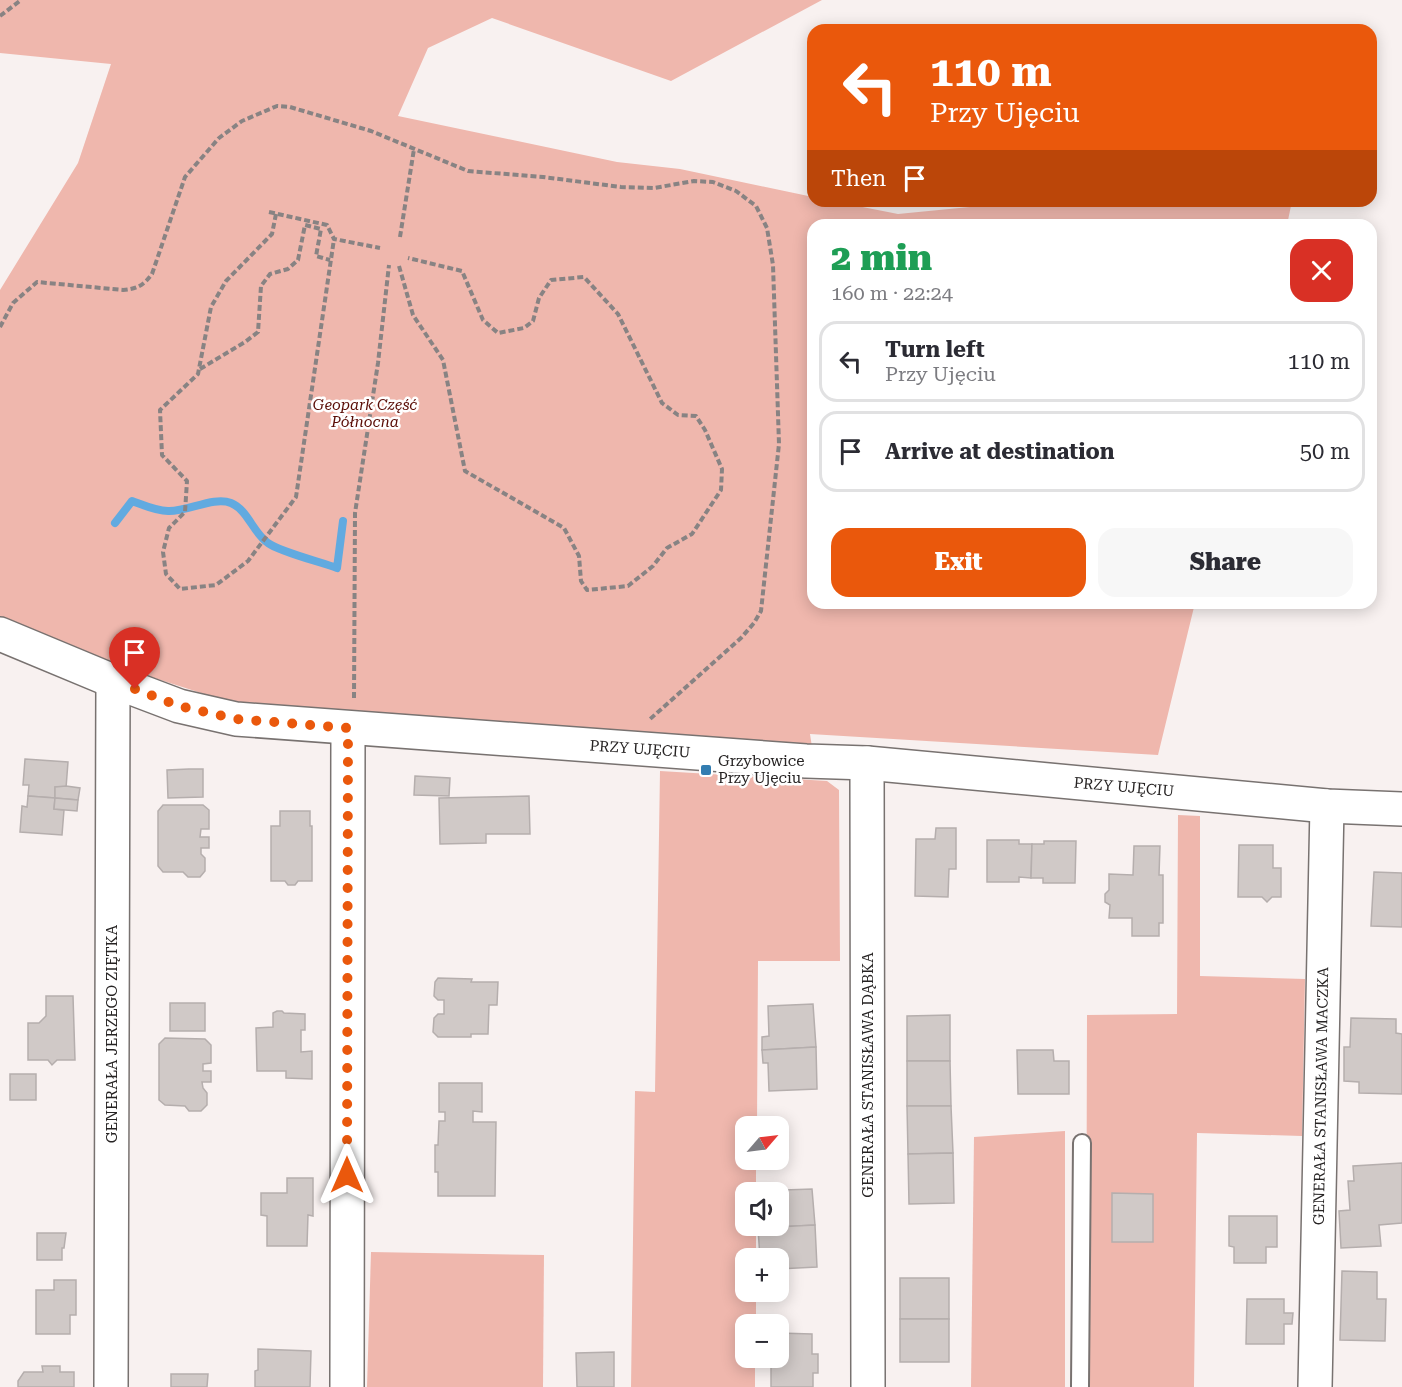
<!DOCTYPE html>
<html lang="en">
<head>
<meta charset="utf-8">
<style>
  :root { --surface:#fff; --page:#f7f7f7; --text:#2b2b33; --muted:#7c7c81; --line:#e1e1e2; --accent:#ea580c }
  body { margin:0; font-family:"Roboto Serif",serif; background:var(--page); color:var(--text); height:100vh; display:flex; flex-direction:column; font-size:22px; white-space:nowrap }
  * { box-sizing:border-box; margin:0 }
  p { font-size:20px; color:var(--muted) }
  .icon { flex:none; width:33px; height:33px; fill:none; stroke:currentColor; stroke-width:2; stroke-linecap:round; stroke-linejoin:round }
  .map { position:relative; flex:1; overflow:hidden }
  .panel { position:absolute; left:807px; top:219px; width:570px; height:390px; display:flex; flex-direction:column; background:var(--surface); border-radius:18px; box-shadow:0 3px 15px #0003 }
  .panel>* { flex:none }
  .banner { position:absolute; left:807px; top:24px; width:570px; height:183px; border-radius:18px; box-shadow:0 3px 15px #0003; background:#ea580c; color:#fff; overflow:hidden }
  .needle { width:39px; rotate:62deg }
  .controls { position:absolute; left:735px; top:1116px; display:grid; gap:12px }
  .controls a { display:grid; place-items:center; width:54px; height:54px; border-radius:12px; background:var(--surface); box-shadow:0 3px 15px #0003; font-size:30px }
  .pin { position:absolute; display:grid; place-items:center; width:51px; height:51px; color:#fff; margin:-62px -26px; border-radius:50% 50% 50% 0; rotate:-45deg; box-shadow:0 0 6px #0007 }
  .pin .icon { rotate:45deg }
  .me { position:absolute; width:66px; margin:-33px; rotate:0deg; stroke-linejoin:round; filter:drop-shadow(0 0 4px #0008) }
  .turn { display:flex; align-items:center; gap:21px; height:126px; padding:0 24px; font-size:27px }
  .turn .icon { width:78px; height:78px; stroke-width:2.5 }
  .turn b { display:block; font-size:42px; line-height:51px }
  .then { display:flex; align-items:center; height:57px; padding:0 24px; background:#0003; gap:12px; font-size:22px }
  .round { display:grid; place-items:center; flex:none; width:63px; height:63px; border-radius:18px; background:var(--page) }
  .head { display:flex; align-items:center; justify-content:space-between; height:102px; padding:0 24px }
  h1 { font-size:36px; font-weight:800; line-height:45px; color:#1e9e55 }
  .button { display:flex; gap:12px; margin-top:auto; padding:12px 24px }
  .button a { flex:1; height:69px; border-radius:18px; background:var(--accent); color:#fff; font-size:24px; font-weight:800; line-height:69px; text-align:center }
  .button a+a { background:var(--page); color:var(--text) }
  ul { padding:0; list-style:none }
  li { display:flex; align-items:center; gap:18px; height:81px; margin:0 12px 9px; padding:0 12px; border:3px solid var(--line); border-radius:18px }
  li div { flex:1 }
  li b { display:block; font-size:22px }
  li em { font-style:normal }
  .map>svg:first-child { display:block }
</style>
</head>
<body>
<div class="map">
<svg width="1402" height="1387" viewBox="0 0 1402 1387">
  <rect width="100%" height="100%" fill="#f8f1f0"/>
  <!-- green -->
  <g fill="#efb7ad">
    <polygon points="0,0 822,0 671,81 492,18 428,48 398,116 617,162 680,169 813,197 813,201 832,201 898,214 1031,201 1292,201 1287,225 813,225 813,603 1195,603 1158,755 810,734 814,760 226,701 117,666 0,616 0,290 78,163 111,64 0,53"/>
    <polygon points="660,771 827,781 839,790 840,961 758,961 757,1126 746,1126 746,1160 756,1160 756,1192 746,1192 746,1226 756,1226 756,1258 746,1258 746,1292 756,1292 756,1324 746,1324 746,1358 755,1358 755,1387 631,1387 635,1091 655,1092"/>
    <polygon points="1178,815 1200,816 1200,976 1305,979 1302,1136 1197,1133 1194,1387 1086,1387 1087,1015 1177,1014"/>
    <polygon points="1065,1131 1065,1387 971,1387 974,1137"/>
    <polygon points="371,1252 544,1255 543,1387 367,1387"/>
  </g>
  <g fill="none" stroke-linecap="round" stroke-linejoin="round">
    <!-- stream -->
    <path stroke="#61aae0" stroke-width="8" d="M115,523l17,-22c11,4 24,10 36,10 19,1 46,-15 63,-8 17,7 22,30 37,40 12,9 53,19 69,25l6,-47"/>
  </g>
  <!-- building -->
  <g fill="#d0c9c7" stroke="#b5aead" stroke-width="1.5">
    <polygon points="25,759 68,762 66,788 55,787 55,798 28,796 29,785 23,785"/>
    <polygon points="189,769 203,769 203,797 168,798 167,770"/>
    <polygon points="415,776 450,778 449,796 414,795"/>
    <polygon points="66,786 80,788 78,800 55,798 55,787"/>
    <polygon points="28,796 55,798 54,809 64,810 62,835 20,832 22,806 27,807"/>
    <polygon points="529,796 530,834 486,834 486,843 440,844 439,798"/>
    <polygon points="55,798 78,800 77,811 54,809"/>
    <polygon points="163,805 203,805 209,810 209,829 201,829 200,837 209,837 209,848 201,848 201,854 205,858 205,871 200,877 188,877 183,872 163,872 158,866 158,811"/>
    <polygon points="280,811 310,811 310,826 312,826 312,881 298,881 295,885 288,885 285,881 271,881 271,826 280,826"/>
    <polygon points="936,828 956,828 956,869 949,869 948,897 915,896 916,839 935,839"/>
    <polygon points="987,840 1019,840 1019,844 1032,844 1031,878 1019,877 1019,882 987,882"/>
    <polygon points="1044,841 1076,841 1075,883 1043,883 1043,878 1031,878 1032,844 1044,844"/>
    <polygon points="1239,845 1273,845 1273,868 1281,868 1281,897 1272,897 1267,902 1262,897 1238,897"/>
    <polygon points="1134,846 1160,846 1159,875 1163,875 1163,923 1159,923 1159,936 1132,936 1132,918 1109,918 1110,905 1105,902 1105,894 1109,890 1109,874 1133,875"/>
    <polygon points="1374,872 1402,873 1402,927 1371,926"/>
    <polygon points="438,978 472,979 471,982 498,982 497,1005 489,1005 488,1034 471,1034 471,1037 438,1037 433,1032 434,1018 438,1014 444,1014 444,1000 438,1000 434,996 435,982"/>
    <polygon points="46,996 73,996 75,1060 57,1060 52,1065 48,1060 28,1060 28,1023 39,1023 46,1016"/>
    <rect x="170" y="1003" width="35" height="28"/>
    <polygon points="813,1004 816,1047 762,1050 762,1037 769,1036 768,1006"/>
    <polygon points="277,1011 282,1011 284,1013 305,1014 305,1030 301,1030 301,1052 312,1051 312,1079 286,1078 286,1071 257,1071 256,1028 273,1027 273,1013"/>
    <polygon points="950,1015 950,1061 907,1061 907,1016"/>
    <polygon points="1351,1018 1396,1019 1396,1033 1402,1034 1402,1094 1359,1093 1359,1082 1344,1081 1344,1047 1350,1047"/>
    <polygon points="165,1038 205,1039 211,1045 211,1063 203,1064 203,1071 211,1071 211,1082 202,1082 203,1088 207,1093 207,1105 201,1111 189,1111 185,1106 165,1105 159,1100 159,1044"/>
    <polygon points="816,1047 817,1089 769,1091 768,1063 763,1063 762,1050"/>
    <polygon points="1017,1050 1053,1050 1054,1061 1069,1061 1069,1094 1018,1094"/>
    <polygon points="907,1061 950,1061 951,1106 907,1106"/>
    <rect x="10" y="1074" width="26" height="26"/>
    <polygon points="439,1083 482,1083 482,1112 473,1111 473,1122 496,1122 495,1196 438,1196 438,1172 435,1172 435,1145 438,1145 439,1121 445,1121 445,1112 439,1112"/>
    <polygon points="907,1106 951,1106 953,1153 908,1154"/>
    <polygon points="953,1153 954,1203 909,1204 908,1154"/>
    <polygon points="1402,1163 1402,1223 1379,1225 1381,1246 1341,1248 1339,1211 1350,1210 1348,1181 1354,1181 1353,1166"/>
    <polygon points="287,1178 313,1178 313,1216 308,1215 307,1246 267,1246 267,1216 261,1215 261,1193 287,1193"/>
    <polygon points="812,1189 815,1225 758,1228 758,1226 778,1226 778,1192 757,1191"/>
    <polygon points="1112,1193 1153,1194 1153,1242 1112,1242"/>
    <polygon points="1229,1216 1277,1216 1277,1247 1266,1247 1266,1263 1234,1263 1234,1247 1229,1246"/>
    <polygon points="815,1225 817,1267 778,1269 778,1258 760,1258 758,1228"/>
    <polygon points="37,1233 66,1233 64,1248 62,1248 62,1260 37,1260"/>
    <polygon points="1342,1271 1377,1272 1377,1299 1386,1299 1385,1341 1340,1340"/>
    <rect x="900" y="1278" width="49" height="41"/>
    <polygon points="54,1280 76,1280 76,1315 70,1315 70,1334 36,1334 36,1290 54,1290"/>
    <polygon points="1247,1299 1284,1299 1284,1313 1293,1313 1292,1324 1284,1324 1284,1344 1246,1344"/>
    <rect x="900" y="1319" width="49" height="43"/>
    <polygon points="778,1333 812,1334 812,1354 818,1354 818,1373 813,1373 813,1387 771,1387 771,1358 778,1358"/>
    <polygon points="258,1349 311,1351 310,1387 255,1387 255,1371 258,1370"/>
    <polygon points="614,1352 614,1387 577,1387 576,1353"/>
    <polygon points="42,1366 60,1366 60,1372 74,1372 74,1387 18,1387 18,1381 24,1372 43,1372"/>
    <polygon points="171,1374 208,1374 207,1387 171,1387"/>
  </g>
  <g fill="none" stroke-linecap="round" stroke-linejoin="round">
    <defs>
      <polyline id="lane" points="1080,1387 1082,1143"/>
      <g id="street">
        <polyline points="0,634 113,681 179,706 236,719 806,761 867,763 1327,806 1402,809"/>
        <polyline points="867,763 868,1387"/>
        <polyline points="111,1387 113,681"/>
        <polyline points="347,1387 348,728"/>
        <polyline points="1315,1387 1327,806"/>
      </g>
    </defs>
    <!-- lane casing -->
    <use href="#lane" stroke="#787270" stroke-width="20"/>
    <!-- street casing -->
    <use href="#street" stroke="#787270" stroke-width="36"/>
    <!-- path -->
    <g stroke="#888383" stroke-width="4" stroke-dasharray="6 3" stroke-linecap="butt">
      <polyline points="0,16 21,0"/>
      <polyline points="269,212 327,225 334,239 380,248"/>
      <polyline points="276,214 272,234 226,281 211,307 198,374 160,410 162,455 187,481 185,512 169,528 163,552 166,574 180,589 216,585 248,561 296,497 334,239"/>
      <polyline points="400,237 414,149"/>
      <polyline points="399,266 413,315 443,360 465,471 564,528 579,556 581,581 587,590 628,586 653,566 667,548 692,534 721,490 722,469 705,430 696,416 678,415 662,403 618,314 584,277 551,280 539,298 533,321 524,328 498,333 483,320 462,271 408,258"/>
      <path d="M0,327l13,-24 24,-21 86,8c14,-1 21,-5 29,-16l33,-97 34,-39 23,-17 35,-15 13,1 81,24 97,40 75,6 78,10 33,1 40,-7 19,1 23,9 20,15 11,22 6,37 6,179 -18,167 -7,12 -13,15 -92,82"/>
      <polyline points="200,369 245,342 258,332 261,286 270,274 288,269 298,260 305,225 321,229 316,256 330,260"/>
      <polyline points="354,698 355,513 378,363 389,265"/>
    </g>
    <!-- lane -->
    <use href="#lane" stroke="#fff" stroke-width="16"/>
    <!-- street -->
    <use href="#street" stroke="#fff" stroke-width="33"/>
  </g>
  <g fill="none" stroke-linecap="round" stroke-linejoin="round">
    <!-- route -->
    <polyline stroke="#ea580c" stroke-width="10" stroke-dasharray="0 18" points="135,689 179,706 236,719 348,728 347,1175"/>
  </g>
  <!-- markers -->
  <rect fill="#337db1" stroke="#fff" stroke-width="2" x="700" y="764" width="12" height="12" rx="3"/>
  <g text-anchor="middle" stroke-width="5" stroke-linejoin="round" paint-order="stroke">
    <!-- park labels -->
    <g font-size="15" font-style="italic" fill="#5a0d06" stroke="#fff">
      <text x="365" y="410">Geopark Część<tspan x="365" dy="17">Północna</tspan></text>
    </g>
    <!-- street labels -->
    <g font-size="15" fill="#262323" stroke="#fff">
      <text transform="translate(640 749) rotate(4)" y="5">PRZY UJĘCIU</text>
      <text transform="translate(1124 787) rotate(5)" y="5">PRZY UJĘCIU</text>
      <text transform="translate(112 1034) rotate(-90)" y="5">GENERAŁA JERZEGO ZIĘTKA</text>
      <text transform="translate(868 1075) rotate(-90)" y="5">GENERAŁA STANISŁAWA DĄBKA</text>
      <text transform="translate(1321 1096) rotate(-89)" y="5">GENERAŁA STANISŁAWA MACZKA</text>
    </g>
    <!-- poi labels -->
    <g font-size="15" fill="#262323" stroke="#fff" text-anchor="start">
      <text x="718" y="766">Grzybowice<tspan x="718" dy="17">Przy Ujęciu</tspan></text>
    </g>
  </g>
</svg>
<div class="controls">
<a><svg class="needle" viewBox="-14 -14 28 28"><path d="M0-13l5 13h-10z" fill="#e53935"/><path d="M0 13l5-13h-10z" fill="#7c7c81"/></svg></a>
<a><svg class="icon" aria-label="sound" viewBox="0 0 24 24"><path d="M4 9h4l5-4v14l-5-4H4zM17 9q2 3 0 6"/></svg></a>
<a>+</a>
<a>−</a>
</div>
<div class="pin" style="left:135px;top:689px;background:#d93025"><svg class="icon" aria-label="arrive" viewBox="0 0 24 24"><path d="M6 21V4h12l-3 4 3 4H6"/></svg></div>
<svg class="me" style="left:347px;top:1175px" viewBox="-20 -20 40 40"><path d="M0-17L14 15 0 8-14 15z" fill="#ea580c" stroke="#fff" stroke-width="4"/></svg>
<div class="banner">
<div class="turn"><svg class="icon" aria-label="left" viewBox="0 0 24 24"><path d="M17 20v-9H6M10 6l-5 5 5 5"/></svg><div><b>110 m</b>Przy Ujęciu</div></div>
<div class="then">Then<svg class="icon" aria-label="arrive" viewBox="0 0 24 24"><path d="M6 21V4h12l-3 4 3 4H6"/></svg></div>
</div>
<section class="panel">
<div class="head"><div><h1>2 min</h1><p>160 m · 22:24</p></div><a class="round" style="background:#d93025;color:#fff"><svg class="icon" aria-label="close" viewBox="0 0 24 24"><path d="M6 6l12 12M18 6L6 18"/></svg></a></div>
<ul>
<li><svg class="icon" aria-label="left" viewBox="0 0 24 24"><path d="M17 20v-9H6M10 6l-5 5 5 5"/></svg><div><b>Turn left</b><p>Przy Ujęciu</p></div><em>110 m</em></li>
<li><svg class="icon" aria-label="arrive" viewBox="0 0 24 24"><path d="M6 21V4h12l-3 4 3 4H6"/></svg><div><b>Arrive at destination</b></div><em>50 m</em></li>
</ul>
<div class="button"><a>Exit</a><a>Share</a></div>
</section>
</div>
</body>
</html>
